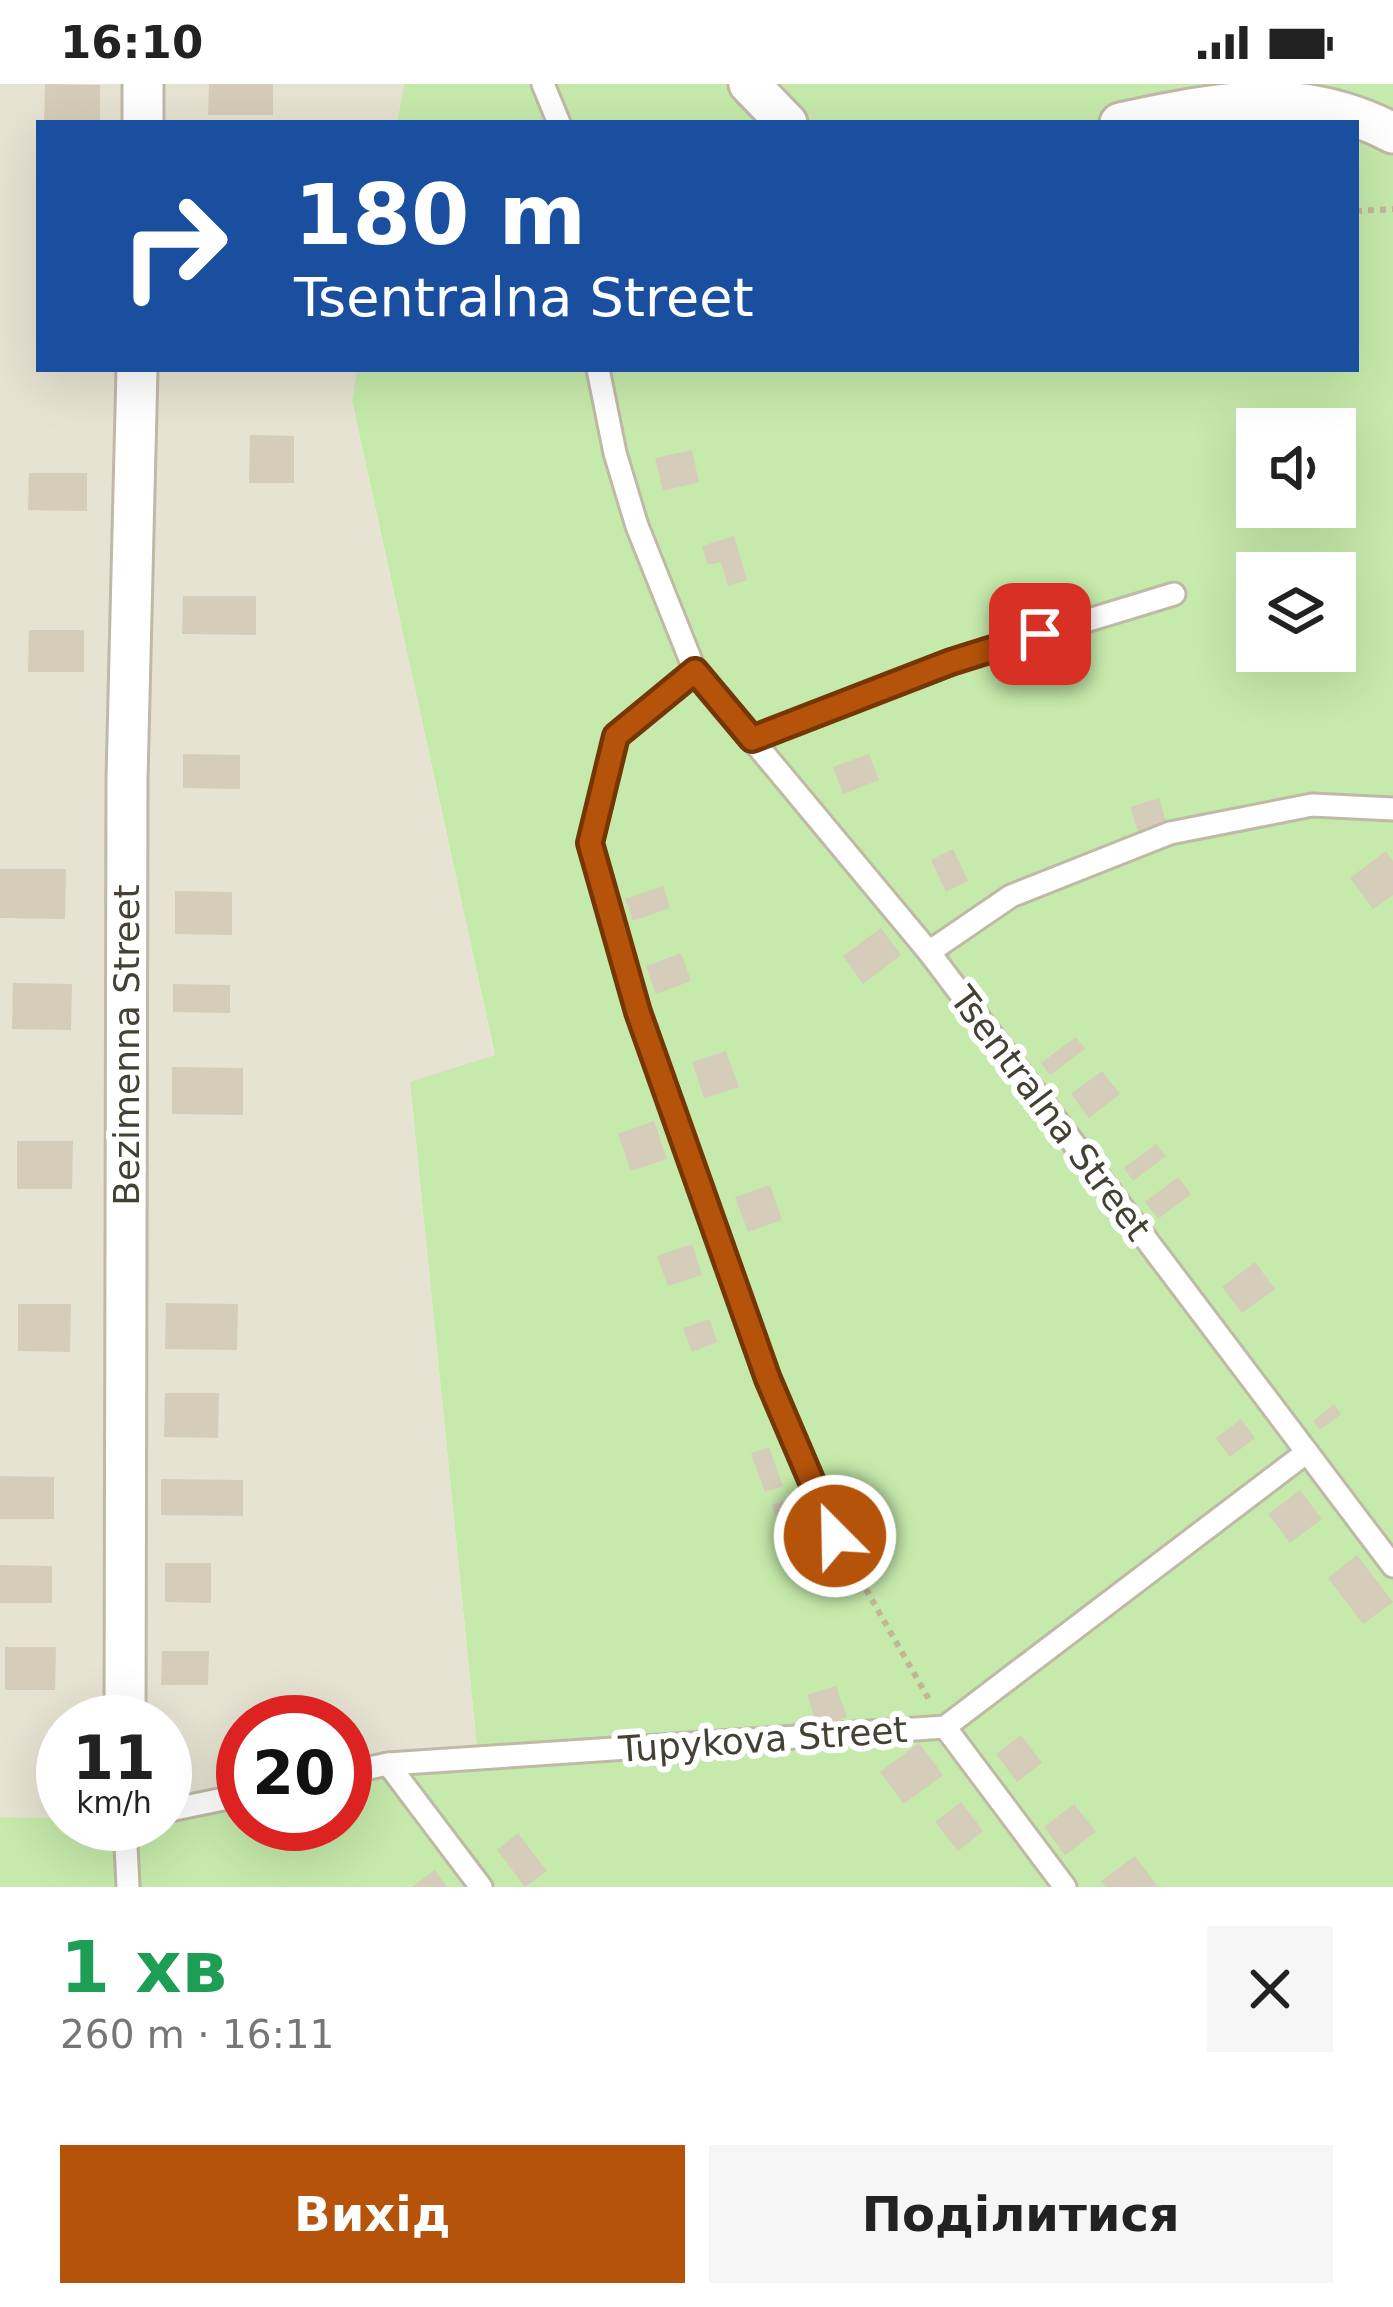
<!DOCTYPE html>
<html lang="uk">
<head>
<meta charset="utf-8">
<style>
  :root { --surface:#fff; --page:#f6f6f6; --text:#222; --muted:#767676; --accent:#b45309 }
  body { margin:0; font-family:"DejaVu Sans",sans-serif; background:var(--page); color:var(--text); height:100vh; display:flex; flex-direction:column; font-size:45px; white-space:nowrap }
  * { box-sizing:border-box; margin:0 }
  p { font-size:39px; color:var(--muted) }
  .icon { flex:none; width:66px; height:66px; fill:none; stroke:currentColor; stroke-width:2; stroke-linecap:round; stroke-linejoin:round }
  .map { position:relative; height:1803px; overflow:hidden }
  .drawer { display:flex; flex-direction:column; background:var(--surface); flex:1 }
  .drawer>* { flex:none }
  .hud { position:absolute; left:36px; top:36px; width:1323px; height:252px; border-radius:0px; box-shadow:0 12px 48px #0002; background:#1a4fa0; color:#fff; overflow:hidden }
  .buttons { position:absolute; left:1236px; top:324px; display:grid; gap:24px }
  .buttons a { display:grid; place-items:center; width:120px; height:120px; border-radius:0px; background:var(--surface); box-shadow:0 12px 48px #0002; font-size:60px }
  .speed { position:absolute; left:36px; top:1611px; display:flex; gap:24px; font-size:60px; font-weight:700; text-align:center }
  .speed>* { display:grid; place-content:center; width:156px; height:156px; border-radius:50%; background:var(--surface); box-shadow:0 12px 48px #0002; line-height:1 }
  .speed small { font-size:30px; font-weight:400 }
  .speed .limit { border:18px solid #d22; background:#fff; color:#111 }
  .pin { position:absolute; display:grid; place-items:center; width:102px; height:102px; color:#fff; margin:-51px; border-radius:24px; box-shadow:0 6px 18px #0006 }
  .me { position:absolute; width:132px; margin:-66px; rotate:337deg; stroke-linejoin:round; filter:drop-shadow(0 0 9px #0008) }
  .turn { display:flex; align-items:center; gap:42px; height:252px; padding:0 60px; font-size:54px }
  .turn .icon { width:156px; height:156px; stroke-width:2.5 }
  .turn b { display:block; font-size:84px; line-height:102px }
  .round { display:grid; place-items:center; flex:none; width:126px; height:126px; border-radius:0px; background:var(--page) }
  .summary { display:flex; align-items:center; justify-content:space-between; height:204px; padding:0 60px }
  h1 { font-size:72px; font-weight:800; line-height:90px; color:#1e9e55 }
  .action { display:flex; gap:24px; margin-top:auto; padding:24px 60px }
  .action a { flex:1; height:138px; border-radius:0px; background:var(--accent); color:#fff; font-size:48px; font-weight:800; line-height:138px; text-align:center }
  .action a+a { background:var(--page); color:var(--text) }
  .status { display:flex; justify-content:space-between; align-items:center; height:84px; padding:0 60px; background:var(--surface); direction:ltr }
  .status svg { height:33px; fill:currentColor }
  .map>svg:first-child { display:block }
</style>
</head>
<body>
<div class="status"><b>16:10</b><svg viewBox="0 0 49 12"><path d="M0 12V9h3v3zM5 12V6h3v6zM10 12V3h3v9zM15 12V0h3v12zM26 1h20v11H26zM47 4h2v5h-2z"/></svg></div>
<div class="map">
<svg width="1393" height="1803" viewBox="0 0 1393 1803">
  <rect width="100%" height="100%" fill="#f3f0e4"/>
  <!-- residential -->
  <polygon fill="#e7e3d2" points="0,0 404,0 397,39 39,39 39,285 357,285 352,318 495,972 410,999 478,1674 345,1689 345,1638 243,1638 243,1711 165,1727 165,1638 63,1638 63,1734 0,1733"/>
  <!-- green -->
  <path fill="#c6eaab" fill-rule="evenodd" d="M404,0h989v1803h-1393v-70l63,1v6h102v-13l78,-16v29h102v-51l133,-16 -68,-675 85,-27 -143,-654 5,-32h999v-246h-959zM1257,345h78v78h-78zM1257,489h78v78h-78z"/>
  <!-- building -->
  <g fill="#d5cdb9">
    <polygon points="45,0 100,1 100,39 44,39"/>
    <polygon points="209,0 273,0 273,31 208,31"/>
    <polygon points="250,351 294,352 294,399 249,399"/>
    <polygon points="692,366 699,398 663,407 655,374"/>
    <polygon points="29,389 87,389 87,427 28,426"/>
    <polygon points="734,452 747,496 728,502 721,478 708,481 702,462"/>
    <polygon points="183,512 256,512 256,551 182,550"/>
    <polygon points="29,546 84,546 84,588 28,588"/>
    <polygon points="183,670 240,671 240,705 183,704"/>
    <polygon points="869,670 879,696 843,710 833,683"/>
    <polygon points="1159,714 1166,738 1138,747 1130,723"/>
    <polygon points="953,765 968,797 946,808 931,776"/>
    <polygon points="1386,767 1393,777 1393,811 1373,825 1350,794"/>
    <polygon points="0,785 66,785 65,835 0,834"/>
    <polygon points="663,802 670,824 633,837 625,815"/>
    <polygon points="175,807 232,808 232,851 175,850"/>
    <polygon points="881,844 901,871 863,900 843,872"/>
    <polygon points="681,869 691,897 656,910 646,882"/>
    <polygon points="13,899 72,900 71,946 12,945"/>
    <polygon points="173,900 230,901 230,929 173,928"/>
    <polygon points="1076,953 1085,965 1050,991 1041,979"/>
    <polygon points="726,967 739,1003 704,1014 692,978"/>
    <polygon points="172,983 243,984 243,1031 172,1030"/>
    <polygon points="1102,987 1120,1010 1089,1034 1071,1010"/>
    <polygon points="654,1037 667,1075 631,1087 618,1050"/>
    <polygon points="17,1057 73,1057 72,1105 17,1105"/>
    <polygon points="1156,1060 1166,1072 1133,1097 1124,1084"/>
    <polygon points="1178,1093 1191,1110 1158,1135 1145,1118"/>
    <polygon points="770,1101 782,1136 748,1148 735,1113"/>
    <polygon points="692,1160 702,1191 668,1202 657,1172"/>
    <polygon points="1255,1178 1275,1205 1242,1229 1222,1203"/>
    <polygon points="166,1219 238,1220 237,1266 165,1265"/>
    <polygon points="18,1220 71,1220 70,1268 18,1267"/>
    <polygon points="710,1235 717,1258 692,1268 683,1244"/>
    <polygon points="165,1309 219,1309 218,1354 164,1353"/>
    <polygon points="1334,1320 1341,1330 1320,1346 1313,1337"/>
    <polygon points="1241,1335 1255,1354 1230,1373 1216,1354"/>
    <polygon points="769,1363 783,1402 765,1408 751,1369"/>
    <polygon points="0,1392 54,1393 54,1435 0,1435"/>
    <polygon points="161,1395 243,1396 243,1432 161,1431"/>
    <polygon points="1300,1406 1322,1435 1290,1459 1268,1430"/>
    <polygon points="795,1413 805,1443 782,1451 772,1421"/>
    <polygon points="1357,1471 1393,1518 1363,1540 1328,1494"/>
    <polygon points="165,1479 211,1479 211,1519 165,1518"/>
    <polygon points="0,1481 52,1482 52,1519 0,1519"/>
    <polygon points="5,1563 56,1563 55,1606 5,1606"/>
    <polygon points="162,1567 209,1567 208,1601 161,1601"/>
    <polygon points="836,1602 847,1633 818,1644 807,1611"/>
    <polygon points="1021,1651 1042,1679 1017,1698 996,1670"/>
    <polygon points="919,1659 943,1691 904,1720 880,1688"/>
    <polygon points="961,1718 983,1747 958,1767 935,1738"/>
    <polygon points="1074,1720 1096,1748 1065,1771 1044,1743"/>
    <polygon points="518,1749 547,1787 525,1803 497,1766"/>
    <polygon points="1135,1772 1158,1803 1106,1803 1101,1797"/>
    <polygon points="435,1786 447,1803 412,1803"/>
  </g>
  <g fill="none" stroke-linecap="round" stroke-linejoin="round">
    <defs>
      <g id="lane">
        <polyline points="543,0 559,39"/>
        <polyline points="598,285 615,369 637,442 695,587 929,868 1393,1482"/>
        <polyline points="695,587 617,652 590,759 638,928 768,1295 835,1452"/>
        <polyline points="751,655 951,578 1174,510"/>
        <polyline points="929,868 1011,812 1170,749 1312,721 1393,725"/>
        <polyline points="945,1643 1065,1803"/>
        <polyline points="388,1680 481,1803"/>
        <polyline points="345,1689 388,1680 945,1643 1307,1368"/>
        <polyline points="165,1727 243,1711"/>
        <polyline points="125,1740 128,1803"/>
      </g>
      <g id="street">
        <polyline points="749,0 787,39"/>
        <polyline points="143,39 143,0"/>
        <path d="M1120,39c101,-21 180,-39 273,10"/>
        <polyline points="125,1638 127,695 137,285"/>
      </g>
    </defs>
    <!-- lane casing -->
    <use href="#lane" stroke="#bfb9a6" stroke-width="27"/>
    <!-- street casing -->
    <use href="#street" stroke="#bfb9a6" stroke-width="45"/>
    <!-- path -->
    <g stroke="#c1b797" stroke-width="6" stroke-dasharray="6 6" stroke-linecap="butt">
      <polyline points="1356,127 1393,125"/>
      <polyline points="848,1474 931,1619"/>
    </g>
    <!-- lane -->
    <use href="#lane" stroke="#fff" stroke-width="21"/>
    <!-- street -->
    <use href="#street" stroke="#fff" stroke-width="39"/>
  </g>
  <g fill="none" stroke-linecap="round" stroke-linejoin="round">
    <defs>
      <polyline id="route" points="835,1452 768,1295 638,928 590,759 616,652 695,587 752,655 951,578 1040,550"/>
    </defs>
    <!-- route casing -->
    <use href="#route" stroke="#753606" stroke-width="30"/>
    <!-- route -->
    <use href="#route" stroke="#b45309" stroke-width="21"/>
  </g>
  <g text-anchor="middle" stroke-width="12" stroke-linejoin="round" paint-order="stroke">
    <!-- street labels -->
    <g font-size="36" fill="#454034" stroke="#fff">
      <text transform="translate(126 961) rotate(-90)" y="13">Bezimenna Street</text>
      <text transform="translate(1051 1029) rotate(53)" y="13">Tsentralna Street</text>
      <text transform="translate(763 1655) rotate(-4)" y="13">Tupykova Street</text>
    </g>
  </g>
</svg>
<div class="buttons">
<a><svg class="icon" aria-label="sound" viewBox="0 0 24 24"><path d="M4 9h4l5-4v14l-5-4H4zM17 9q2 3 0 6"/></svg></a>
<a><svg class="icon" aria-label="layers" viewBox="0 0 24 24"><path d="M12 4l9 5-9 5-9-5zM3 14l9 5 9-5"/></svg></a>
</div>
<div class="speed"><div>11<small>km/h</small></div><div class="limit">20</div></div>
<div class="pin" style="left:1040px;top:550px;background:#d93025"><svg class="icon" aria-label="arrive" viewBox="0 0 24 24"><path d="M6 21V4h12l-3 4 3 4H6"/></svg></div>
<svg class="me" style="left:835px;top:1452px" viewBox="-20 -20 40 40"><circle r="17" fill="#b45309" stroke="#fff" stroke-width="3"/><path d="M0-11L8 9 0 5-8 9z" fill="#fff"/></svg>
<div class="hud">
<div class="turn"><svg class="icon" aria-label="right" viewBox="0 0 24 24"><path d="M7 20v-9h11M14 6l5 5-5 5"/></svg><div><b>180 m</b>Tsentralna Street</div></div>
</div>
</div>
<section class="drawer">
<div class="summary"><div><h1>1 хв</h1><p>260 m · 16:11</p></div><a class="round"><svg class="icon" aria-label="close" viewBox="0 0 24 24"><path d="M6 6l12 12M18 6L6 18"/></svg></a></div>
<div class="action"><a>Вихід</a><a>Поділитися</a></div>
</section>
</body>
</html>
